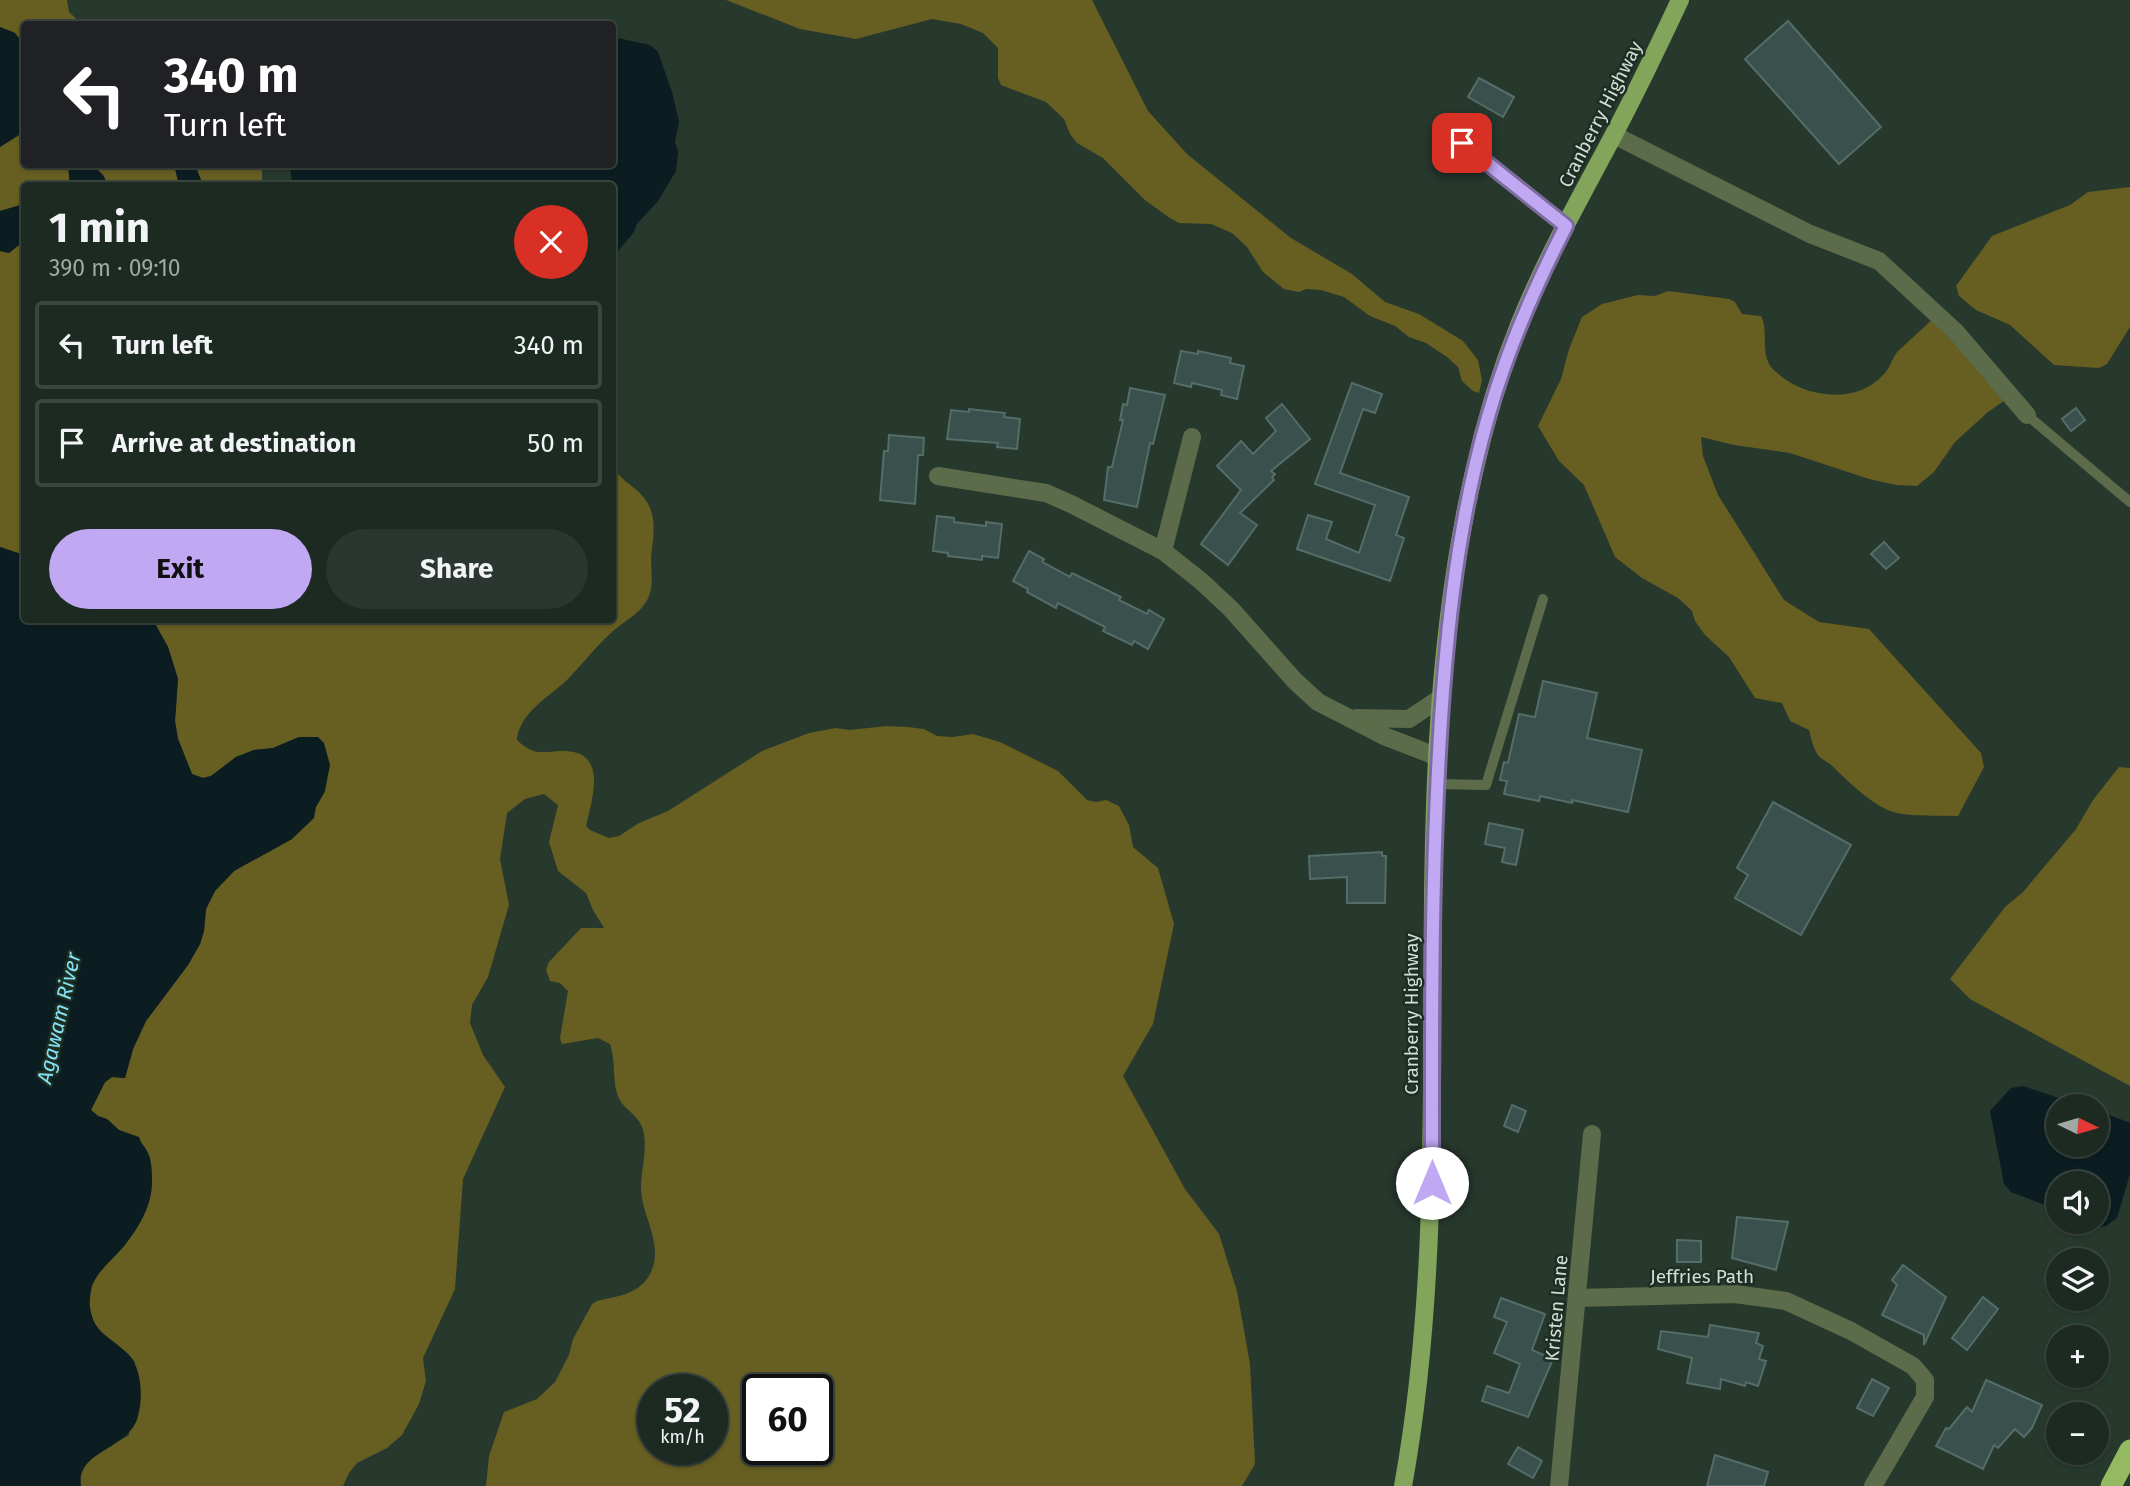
<!DOCTYPE html>
<html lang="en">
<head>
<meta charset="utf-8">
<style>
  :root { --surface:#1d2a22; --page:#2a362f; --text:#f1f3f6; --muted:#a0a7a5; --line:#3b4640; --accent:#c0a8f3 }
  body { margin:0; font-family:"Fira Sans",sans-serif; background:var(--page); color:var(--text); height:100vh; display:flex; flex-direction:column; font-size:26px; white-space:nowrap }
  * { box-sizing:border-box; margin:0 }
  p { font-size:23px; color:var(--muted) }
  .icon { flex:none; width:38px; height:38px; fill:none; stroke:currentColor; stroke-width:2; stroke-linecap:round; stroke-linejoin:round }
  .map { position:relative; flex:1; overflow:hidden }
  .drawer { position:absolute; left:21px; top:182px; width:595px; height:441px; display:flex; flex-direction:column; background:var(--surface); border-radius:7px; box-shadow:0 2px 5px #0004,0 0 0 2px var(--line) }
  .drawer>* { flex:none }
  .top-card { position:absolute; left:21px; top:21px; width:595px; height:147px; border-radius:7px; box-shadow:0 2px 5px #0004,0 0 0 2px var(--line); background:#202124; color:#fff; overflow:hidden }
  .needle { width:46px; rotate:95deg }
  .fabs { position:absolute; left:2046px; top:1094px; display:grid; gap:14px }
  .fabs a { display:grid; place-items:center; width:63px; height:63px; border-radius:50%; background:var(--surface); box-shadow:0 2px 5px #0004,0 0 0 2px var(--line); font-size:35px }
  .speed { position:absolute; left:637px; top:1374px; display:flex; gap:14px; font-size:35px; font-weight:700; text-align:center }
  .speed>* { display:grid; place-content:center; width:91px; height:91px; border-radius:50%; background:var(--surface); box-shadow:0 2px 5px #0004,0 0 0 2px var(--line); line-height:1 }
  .speed small { font-size:18px; font-weight:400 }
  .speed .limit { border:4px solid #111; border-radius:10px; background:#fff; color:#111 }
  .pin { position:absolute; display:grid; place-items:center; width:60px; height:60px; color:#fff; margin:-30px; border-radius:14px; box-shadow:0 4px 10px #0006 }
  .me { position:absolute; width:77px; margin:-38px; rotate:0deg; stroke-linejoin:round; filter:drop-shadow(0 0 5px #0008) }
  .turn { display:flex; align-items:center; gap:24px; height:147px; padding:0 28px; font-size:32px }
  .turn .icon { width:91px; height:91px; stroke-width:2.5 }
  .turn b { display:block; font-size:49px; line-height:60px }
  .round { display:grid; place-items:center; flex:none; width:74px; height:74px; border-radius:37px; background:var(--page) }
  .summary { display:flex; align-items:center; justify-content:space-between; height:119px; padding:0 28px }
  h1 { font-size:42px; font-weight:700; line-height:52px }
  .button { display:flex; gap:14px; margin-top:auto; padding:14px 28px }
  .button a { flex:1; height:80px; border-radius:42px; background:var(--accent); color:#111; font-size:28px; font-weight:700; line-height:80px; text-align:center }
  .button a+a { background:var(--page); color:var(--text) }
  ul { padding:0; list-style:none }
  li { display:flex; align-items:center; gap:21px; height:88px; margin:0 14px 10px; padding:0 14px; border:4px solid var(--line); border-radius:7px }
  li div { flex:1 }
  li b { display:block; font-size:26px }
  li em { font-style:normal }
  .map>svg:first-child { display:block }
</style>
</head>
<body>
<div class="map">
<svg width="2130" height="1486" viewBox="0 0 2130 1486">
  <rect width="100%" height="100%" fill="#27382d"/>
  <!-- green -->
  <g fill="#675e21" fill-rule="evenodd">
    <polygon points="0,0 67,0 69,12 82,24 24,24 24,45 15,33 0,27"/>
    <polygon points="726,0 1092,0 1148,111 1187,154 1291,238 1352,274 1385,302 1419,314 1463,341 1478,360 1482,380 1479,393 1473,391 1462,381 1458,367 1447,357 1426,343 1409,337 1395,326 1370,316 1344,297 1321,290 1306,289 1299,292 1284,289 1263,272 1247,247 1232,233 1211,224 1179,223 1170,218 1146,201 1103,158 1077,143 1070,134 1064,119 1046,102 1001,85 998,78 998,48 983,33 961,24 932,19 856,39 800,29"/>
    <polygon points="24,128 24,164 68,165 70,185 24,186 24,204 0,211 0,147 23,133"/>
    <polygon points="93,165 182,165 175,169 179,186 108,185 103,175"/>
    <polygon points="195,165 262,165 262,185 203,185"/>
    <polygon points="2130,187 2130,327 2107,364 2099,368 2054,365 2010,325 1976,310 1959,296 1956,286 1992,236 2070,205 2088,192"/>
    <polygon points="24,241 24,555 0,547 0,251 9,253"/>
    <path d="M1668,291l61,8 6,3 7,12 19,2c8,14 -1,38 11,52 10,11 28,21 42,24 26,6 51,3 70,-18 6,-6 8,-16 14,-23 12,-11 24,-22 36,-33l74,80 -20,14 -33,30 -21,30 -17,14 -21,-1 -27,-6 -79,-26 -56,-8 -33,-8 2,19 15,39 66,105 35,22 50,7 112,124 3,14 -26,49c-20,-1 -42,1 -61,-3 -23,-5 -49,-32 -66,-48 -4,-4 -9,-5 -13,-10 -5,-7 -7,-17 -9,-25l-19,-9 -8,-18 -27,-5 -26,-41 -24,-22 -10,-14 -3,-10 -14,-13 -36,-20 -27,-21 -31,-72 -25,-24 -21,-35 23,-47 8,-30 13,-32 20,-13 36,-9 17,1z"/>
    <path d="M613,470c6,4 10,10 16,14 25,18 27,34 23,65 -3,15 3,32 -3,47 -7,18 -26,25 -38,37 -16,14 -29,32 -44,47 -18,17 -48,33 -50,60 17,16 24,12 45,11 46,-1 31,45 24,75l4,4 19,8 10,-2 20,-13 29,-12 94,-60 47,-18 27,-5 13,2 38,-4 21,1 16,2 13,7 16,1 20,-3 27,8 58,29 29,29 9,2 10,-2 13,6 10,19 4,22 25,21 16,56 -21,100 -30,52 62,113 34,45 18,57 13,73 5,100 -13,22h-756l3,-30 15,-44 33,-13 18,-17 14,-27 4,-16 19,-35 5,-3c21,-5 44,-7 54,-29 13,-29 -10,-57 -10,-84 0,-19 7,-39 2,-58 -4,-16 -20,-20 -25,-34 -6,-14 -2,-35 -8,-52l-12,-6 -36,6 -2,-6 8,-47 -8,-8 -10,-2 -4,-11 3,-8 32,-34h23l-11,-18 -7,-17 -28,-22 -9,-29 9,-37 -14,-11 -19,5 -18,14 -7,46 9,46 -21,72 -16,28 -2,18 13,32 22,32 -42,92 -8,110 -32,69 3,23 -7,23 -17,31 -15,13 -30,15 -8,10 -6,13h-262c-4,-27 29,-39 48,-51l6,-73 -7,-8 -33,-27 -6,-21 3,-21 5,-12 27,-27 17,-102 -2,-6 -20,-8 -12,-11 -9,-3 -7,-6 14,-28 7,-5 13,1 8,-29 13,-28 42,-56 12,-21 4,-13 2,-22 9,-18 19,-20 58,-32 24,-32 9,-16 -26,-54 -26,11 -19,2 -18,7 -25,19 -8,2 -11,-4 -14,-35 -3,-18 3,-42 -10,-32 -15,-27h459zM653,1390h59v59h-59zM758,1390h59v59h-59z"/>
    <polygon points="2119,767 2130,768 2130,1086 1970,999 1950,979 2005,907 2023,892 2076,829 2093,800"/>
  </g>
  <!-- water -->
  <g fill="#0b1d21">
    <polygon points="0,27 15,33 24,45 24,128 23,132 0,147"/>
    <polygon points="613,37 650,45 658,52 672,92 679,122 675,142 678,152 676,171 658,201 636,225 634,232 613,257 612,186 292,185 290,165 612,164"/>
    <polygon points="68,165 92,165 103,175 108,185 70,185"/>
    <polygon points="182,165 195,165 203,185 179,185 175,168"/>
    <polygon points="24,204 24,241 9,253 0,251 0,211"/>
    <path d="M0,547l24,8v65h129l15,27 10,32 -3,42 3,18 14,35 11,4 8,-2 25,-19 18,-7 19,-2 26,-11h19l6,6 6,22 -5,26 -9,16 -2,11 -22,21 -58,32 -19,20 -9,18 -2,22 -4,13 -12,21 -42,56 -13,28 -8,29 -13,-1 -7,5 -14,28 7,6 9,3 12,11 20,7c2,7 5,8 8,14 5,8 5,22 5,31 0,24 -13,45 -27,63 -16,20 -39,32 -35,62 3,27 22,30 39,48 13,14 14,43 9,61 -8,34 -64,35 -57,70h-81z"/>
    <polygon points="2023,1086 2083,1106 2058,1106 2058,1144 2096,1144 2097,1110 2130,1123 2130,1174 2117,1218 2106,1226 2088,1230 2076,1222 2096,1222 2096,1183 2058,1183 2058,1210 2011,1192 2004,1184 1990,1111 2011,1088"/>
  </g>
  <!-- building -->
  <g fill="#39504d" stroke="#546d69" stroke-width="2">
    <polygon points="1788,21 1881,127 1839,164 1745,59"/>
    <polygon points="1479,78 1514,97 1503,117 1468,97"/>
    <polygon points="1181,351 1198,354 1198,351 1231,358 1230,363 1244,366 1237,399 1221,395 1222,390 1192,383 1191,387 1174,383"/>
    <polygon points="1352,383 1382,394 1375,413 1363,409 1340,473 1409,497 1396,535 1404,538 1390,581 1297,549 1308,515 1332,522 1326,539 1359,553 1375,505 1315,484"/>
    <polygon points="1130,388 1165,395 1153,444 1150,443 1137,507 1104,500 1108,467 1112,467 1123,420 1120,420 1123,404 1127,405"/>
    <polygon points="1282,404 1310,439 1271,471 1275,474 1272,477 1274,480 1240,513 1257,525 1228,565 1201,544 1241,490 1217,466 1241,441 1253,454 1276,431 1266,418"/>
    <polygon points="2076,408 2085,420 2071,431 2062,419"/>
    <polygon points="969,409 1005,413 1004,417 1020,419 1017,449 997,447 998,443 947,439 951,410 969,412"/>
    <polygon points="889,435 924,438 923,455 918,455 915,504 880,500 884,451 888,451"/>
    <polygon points="937,516 954,518 954,522 986,526 986,522 1002,524 998,558 982,556 982,560 948,556 948,553 933,551"/>
    <polygon points="1884,542 1899,558 1886,569 1871,554"/>
    <polygon points="1029,551 1044,559 1042,562 1070,577 1072,573 1121,597 1119,600 1147,614 1149,610 1164,619 1148,649 1134,641 1132,645 1103,631 1105,627 1058,603 1056,608 1027,592 1028,589 1013,581"/>
    <polygon points="1543,681 1597,693 1587,738 1642,750 1628,812 1572,800 1572,803 1540,796 1539,801 1504,794 1507,781 1500,780 1504,762 1508,763 1519,714 1535,717"/>
    <polygon points="1773,802 1851,845 1801,935 1735,898 1748,875 1737,868"/>
    <polygon points="1489,823 1523,830 1516,865 1502,862 1505,848 1485,844"/>
    <polygon points="1382,852 1382,856 1386,856 1385,903 1347,903 1347,877 1310,879 1309,856"/>
    <polygon points="1512,1105 1526,1111 1518,1132 1504,1126"/>
    <polygon points="1737,1217 1788,1222 1776,1270 1732,1258"/>
    <polygon points="1677,1240 1701,1241 1701,1262 1677,1262"/>
    <polygon points="1903,1265 1946,1297 1924,1345 1924,1335 1882,1315 1897,1285 1892,1280"/>
    <polygon points="1983,1297 1998,1309 1967,1350 1952,1338"/>
    <polygon points="1501,1298 1545,1314 1532,1350 1553,1359 1528,1417 1482,1401 1487,1386 1509,1393 1520,1364 1494,1353 1507,1322 1494,1317"/>
    <polygon points="1710,1325 1759,1333 1756,1343 1763,1346 1759,1359 1766,1361 1758,1386 1746,1382 1745,1386 1721,1379 1720,1389 1687,1383 1692,1358 1658,1349 1661,1331 1708,1337"/>
    <polygon points="1872,1379 1889,1388 1873,1416 1857,1408"/>
    <polygon points="1986,1380 2042,1405 2032,1428 2024,1437 2015,1429 1998,1448 1994,1445 1983,1469 1936,1446 1946,1428 1949,1429 1967,1407 1972,1412"/>
    <polygon points="1518,1447 1542,1461 1533,1478 1508,1464"/>
    <polygon points="1715,1455 1768,1472 1764,1486 1707,1486"/>
  </g>
  <g fill="none" stroke-linecap="round" stroke-linejoin="round">
    <!-- service -->
    <g stroke="#5c6c4a" stroke-width="10">
      <polyline points="1462,143 1566,226"/>
      <polyline points="2027,415 2130,502"/>
      <polyline points="1437,784 1486,785 1543,599"/>
    </g>
    <!-- minor -->
    <g stroke="#5c6c4a" stroke-width="18">
      <polyline points="1614,135 1810,234 1879,261 1956,332 2027,415"/>
      <polyline points="938,476 1046,493 1071,504 1163,551 1201,581 1231,609 1295,681 1318,702 1384,736 1438,757"/>
      <polyline points="1163,551 1192,437"/>
      <polyline points="1356,718 1409,719 1442,697"/>
      <polyline points="1577,1298 1735,1294 1786,1301 1851,1331 1913,1366 1925,1380 1925,1397 1873,1486"/>
      <polyline points="1559,1486 1592,1134"/>
    </g>
    <!-- primary -->
    <path stroke="#83a45b" stroke-width="18" d="M1403,1486c61,-335 -6,-681 71,-1014 11,-50 26,-100 45,-147 26,-65 60,-125 93,-187 24,-45 46,-91 68,-138"/>
    <!-- motorway -->
    <polyline stroke="#93ba61" stroke-width="21" points="2111,1486 2130,1450"/>
  </g>
  <g fill="none" stroke-linecap="round" stroke-linejoin="round">
    <defs>
      <path id="route" d="M1432,1183c0,-137 -1,-275 6,-412 6,-119 17,-239 50,-354 19,-67 46,-129 78,-191l-104,-83"/>
    </defs>
    <!-- route casing -->
    <use href="#route" stroke="#7d6d9e" stroke-width="18"/>
    <!-- route -->
    <use href="#route" stroke="#c0a8f3" stroke-width="12"/>
  </g>
  <g text-anchor="middle" stroke-width="5" stroke-linejoin="round" paint-order="stroke">
    <!-- street labels -->
    <g font-size="19" fill="#d2ddd6" stroke="#1d2e23">
      <text transform="translate(1600 114) rotate(-63)" y="7">Cranberry Highway</text>
      <text transform="translate(1411 1014) rotate(-90)" y="7">Cranberry Highway</text>
      <text x="1702" y="1283">Jeffries Path</text>
      <text transform="translate(1556 1308) rotate(-85)" y="7">Kristen Lane</text>
    </g>
    <!-- water labels -->
    <g font-size="21" font-style="italic" fill="#84e0f5" stroke="#1d2e23">
      <text transform="translate(59 1018) rotate(-77)" y="7">Agawam River</text>
    </g>
  </g>
</svg>
<div class="fabs">
<a><svg class="needle" viewBox="-14 -14 28 28"><path d="M0-13l5 13h-10z" fill="#e53935"/><path d="M0 13l5-13h-10z" fill="#a0a7a5"/></svg></a>
<a><svg class="icon" aria-label="sound" viewBox="0 0 24 24"><path d="M4 9h4l5-4v14l-5-4H4zM17 9q2 3 0 6"/></svg></a>
<a><svg class="icon" aria-label="layers" viewBox="0 0 24 24"><path d="M12 4l9 5-9 5-9-5zM3 14l9 5 9-5"/></svg></a>
<a>+</a>
<a>−</a>
</div>
<div class="speed"><div>52<small>km/h</small></div><div class="limit">60</div></div>
<div class="pin" style="left:1462px;top:143px;background:#d93025"><svg class="icon" aria-label="arrive" viewBox="0 0 24 24"><path d="M6 21V4h12l-3 4 3 4H6"/></svg></div>
<svg class="me" style="left:1432px;top:1183px" viewBox="-20 -20 40 40"><circle r="19" fill="#fff"/><path d="M0-13L10 11 0 6-10 11z" fill="#c0a8f3"/></svg>
<div class="top-card">
<div class="turn"><svg class="icon" aria-label="left" viewBox="0 0 24 24"><path d="M17 20v-9H6M10 6l-5 5 5 5"/></svg><div><b>340 m</b>Turn left</div></div>
</div>
<section class="drawer">
<div class="summary"><div><h1>1 min</h1><p>390 m · 09:10</p></div><a class="round" style="background:#d93025;color:#fff"><svg class="icon" aria-label="close" viewBox="0 0 24 24"><path d="M6 6l12 12M18 6L6 18"/></svg></a></div>
<ul>
<li><svg class="icon" aria-label="left" viewBox="0 0 24 24"><path d="M17 20v-9H6M10 6l-5 5 5 5"/></svg><div><b>Turn left</b></div><em>340 m</em></li>
<li><svg class="icon" aria-label="arrive" viewBox="0 0 24 24"><path d="M6 21V4h12l-3 4 3 4H6"/></svg><div><b>Arrive at destination</b></div><em>50 m</em></li>
</ul>
<div class="button"><a>Exit</a><a>Share</a></div>
</section>
</div>
</body>
</html>
